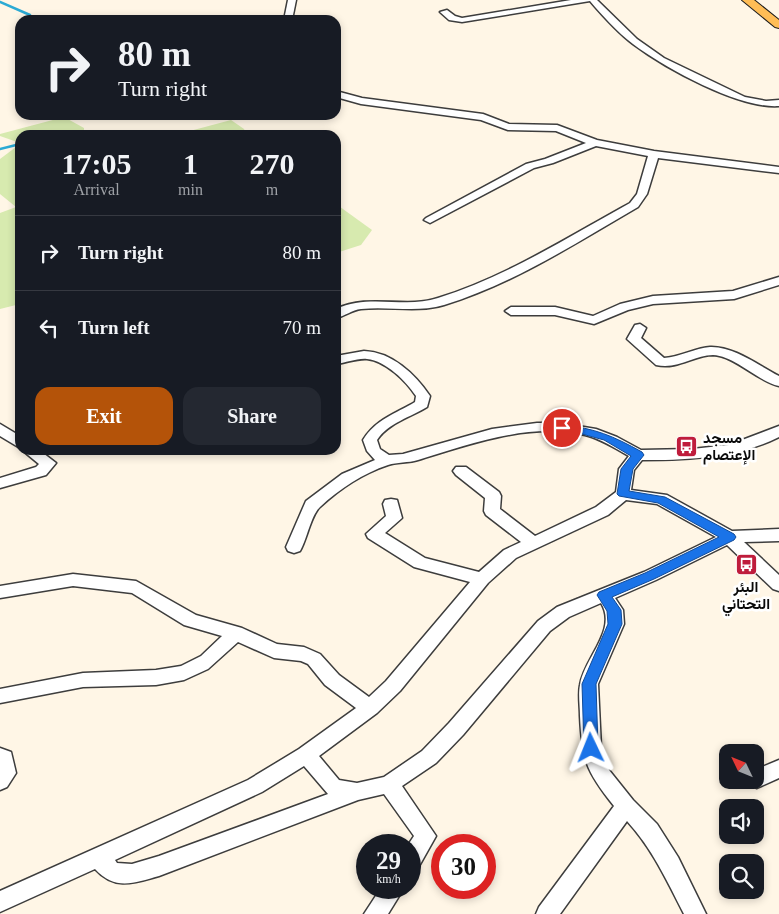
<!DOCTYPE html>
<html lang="en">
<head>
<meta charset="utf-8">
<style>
  :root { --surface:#171b24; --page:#242831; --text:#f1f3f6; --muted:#9ea1a6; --line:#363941; --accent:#b45309 }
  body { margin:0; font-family:"Times New Roman",Vazirmatn,serif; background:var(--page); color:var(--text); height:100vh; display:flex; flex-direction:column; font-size:19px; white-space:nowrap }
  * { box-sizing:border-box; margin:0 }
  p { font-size:16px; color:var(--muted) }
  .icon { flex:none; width:28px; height:28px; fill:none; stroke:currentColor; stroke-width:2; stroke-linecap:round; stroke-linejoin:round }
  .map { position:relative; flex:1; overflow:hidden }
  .details { position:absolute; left:15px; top:130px; width:326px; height:325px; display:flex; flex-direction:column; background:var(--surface); border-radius:15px; box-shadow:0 2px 8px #0003 }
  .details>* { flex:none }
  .banner { position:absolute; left:15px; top:15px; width:326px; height:105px; border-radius:15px; box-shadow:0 2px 8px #0003; background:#171b24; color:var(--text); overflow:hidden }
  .needle { width:32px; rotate:313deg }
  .fabs { position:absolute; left:719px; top:744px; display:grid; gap:10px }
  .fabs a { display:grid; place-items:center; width:45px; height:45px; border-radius:10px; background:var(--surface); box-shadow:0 2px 8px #0003; font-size:25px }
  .speed { position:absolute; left:356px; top:834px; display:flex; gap:10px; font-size:25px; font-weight:700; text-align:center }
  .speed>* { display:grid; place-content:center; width:65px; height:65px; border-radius:50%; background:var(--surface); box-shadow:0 2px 8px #0003; line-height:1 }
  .speed small { font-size:12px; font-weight:400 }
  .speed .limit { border:8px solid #d22; background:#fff; color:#111 }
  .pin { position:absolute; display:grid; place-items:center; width:42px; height:42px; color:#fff; margin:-21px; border:2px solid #fff; border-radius:50%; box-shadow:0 1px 5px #0007 }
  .me { position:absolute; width:55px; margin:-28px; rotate:358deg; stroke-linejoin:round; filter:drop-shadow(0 0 4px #0008) }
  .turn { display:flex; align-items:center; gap:18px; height:105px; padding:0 20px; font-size:22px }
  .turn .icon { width:65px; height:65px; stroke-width:2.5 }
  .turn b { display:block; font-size:35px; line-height:42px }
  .eta { display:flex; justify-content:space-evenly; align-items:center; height:85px; text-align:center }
  .eta b { font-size:30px; font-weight:700; line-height:35px }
  .cta { display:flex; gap:10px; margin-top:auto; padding:10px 20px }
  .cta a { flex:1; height:58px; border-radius:15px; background:var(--accent); color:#fff; font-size:20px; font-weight:700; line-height:58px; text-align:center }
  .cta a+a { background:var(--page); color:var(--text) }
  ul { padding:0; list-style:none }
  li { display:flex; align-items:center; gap:15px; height:75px; padding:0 20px; border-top:1px solid var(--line) }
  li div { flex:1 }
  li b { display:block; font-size:19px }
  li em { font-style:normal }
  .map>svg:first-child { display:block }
</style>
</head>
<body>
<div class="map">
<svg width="779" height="914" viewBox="0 0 779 914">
  <rect width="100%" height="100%" fill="#fff6e6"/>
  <!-- green -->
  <g fill="#d7eaaf">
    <polygon points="64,117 84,128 84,135 20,135 20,143 0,136 0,134"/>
    <polygon points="231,120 244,129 247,135 175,135"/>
    <polygon points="20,144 20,304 0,309 0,213 16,207 0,194 0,159"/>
    <polygon points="336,204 372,230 361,245 336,253"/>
  </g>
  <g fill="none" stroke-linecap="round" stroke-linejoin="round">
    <!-- stream -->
    <g stroke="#2baad4" stroke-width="2.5">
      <polyline points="0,2 30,15"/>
      <polyline points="0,149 20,144"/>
    </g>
    <defs>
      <g id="minor">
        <polygon points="288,0 296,0 292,20 284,20"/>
        <path d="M571,0h26l40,39 27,19 81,39 21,4 13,-1v6c-40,3 -114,-38 -146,-62 -16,-12 -31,-29 -43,-43l-128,21 -13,-2 -9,-8 7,-2 8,6 7,2z"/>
        <path d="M336,91l26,7 121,16 26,10 48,1 40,15 57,11 125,16v6l-121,-15 -11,36 -9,13c-62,36 -125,77 -194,98 -27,8 -55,1 -83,4 -9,1 -16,7 -25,9v-9c33,-16 69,0 102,-11 68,-21 130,-61 192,-95l7,-9 11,-38 -52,-10 -43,17 -19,5 -104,55 -6,-3 2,-2 100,-54 19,-5 41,-16 -30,-12 -48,-1 -27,-10 -120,-16 -25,-7z"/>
        <polygon points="779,277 779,285 734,299 653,304 628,310 594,324 555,315 511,315 505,311 511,307 555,307 593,316 620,304 653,296 733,291"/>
        <path d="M640,324l6,4 -5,10 23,20c16,-1 31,-10 46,-11 24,-1 49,19 69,29v10c-22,-5 -44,-30 -66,-31 -19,0 -35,15 -57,10l-29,-26 8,-14z"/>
        <path d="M364,351c28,1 51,23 66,45l-3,11c-16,10 -39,16 -50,33l3,9 9,6 14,-1 89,-25 45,-6h23l36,6 21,8 24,13 51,-1 37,-4 50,-19v11c-42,21 -90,23 -137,23l-8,10 -3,20 36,5 65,36 47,-2v12l-35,1 35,33v16l-6,-2 -46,-44 -71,35 -41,18 8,12 1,14 -26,60 3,64 8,22 24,30 24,24 21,33 28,57h-22c-17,-33 -32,-66 -57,-93l-67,93h-24l3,-7 75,-101c-28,-35 -32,-46 -34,-90 0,-10 -2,-22 0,-31 4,-27 38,-55 21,-82l-32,14 -19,14 -87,104 -27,28 -34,23 34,50 -18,32 -8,3v-26h-2l6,-9 -30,-42 -26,6 -199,76c-25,7 -44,15 -64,-7l-95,43v-21l248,-111 51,-31 57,-41 -31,-23 -17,-21 -7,-3 -27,-3 -36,-16 -30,27 -24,11 -28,5 -73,2 -83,16v-14l83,-16 73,-3 25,-4 20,-10 21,-20 -38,-11 -52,-32 -59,-7 -73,12v-12l73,-12 63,7 60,34 46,13 35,16 27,3 16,7 19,21 30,22 17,-16 84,-99 -56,-15 -46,-29 -2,-4 20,-18 -3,-12 2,-4 6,-1 6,1 5,18 -17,15 40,25 54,14 25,-22 17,-8 -35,-27 -2,-4 1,-13 -29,-23 -3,-4 3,-4h10l33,25 2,4 -1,13 35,27 61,-29 20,-15 3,-23 10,-13c-14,-8 -28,-17 -44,-21 -56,-13 -114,9 -167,25 -10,3 -21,2 -30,5 -24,8 -49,24 -68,42 -9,8 -13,32 -20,44l-6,2 -6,-2 -2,-4 20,-46 36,-27 33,-14 -8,-9 -4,-11c13,-21 32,-26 52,-38l1,-6c-10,-15 -30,-35 -49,-37 -10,-1 -21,4 -31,5v-8zM626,500l31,4 59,33 -72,35 -87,35 -19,14 -89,102 -27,28 -38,26 -27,6 -18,-3 -20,-24 58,-43 23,-22 88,-108 28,-25 92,-43zM304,766l24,28 -169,62 -27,8 -15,-1 -2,-3 147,-68z"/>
        <polygon points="0,424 20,436 20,448 0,436"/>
        <polygon points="22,450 39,450 56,463 46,475 0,488 0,478 36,467 39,464"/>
        <polygon points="0,748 11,752 16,773 7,787 0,790"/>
        <polygon points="779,760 779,778 757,788 750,785 747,780 755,780 755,770"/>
        <polygon points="381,888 404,888 388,914 364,914"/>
      </g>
      <polygon id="major" points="742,0 754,0 779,20 779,28 775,27"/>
    </defs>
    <!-- minor casing -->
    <use href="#minor" stroke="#3d3d3d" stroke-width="3"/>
    <!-- major casing -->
    <use href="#major" stroke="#1b1b1b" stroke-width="2"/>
    <!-- minor -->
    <use href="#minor" fill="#fff" fill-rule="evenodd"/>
    <!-- major -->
    <use href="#major" fill="#ffbd56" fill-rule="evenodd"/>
  </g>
  <!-- route -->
  <path fill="#1a73e8" stroke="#114b97" d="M562,425c33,3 51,11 80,27l2,3 -11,14 -4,22 36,6 69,37 2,3 -2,3 -80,39 -42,18 9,13 1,14 -26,60 2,64 -2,4 -5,2 -5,-2 -2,-4 -2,-64 26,-60 -1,-13 -10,-16 2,-3 46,-19 74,-36 -61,-34 -39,-7 -2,-2 4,-25 10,-13 -27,-16 -22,-6 -24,-3 -2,-3z"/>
  <!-- icons -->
  <defs>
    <symbol id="bus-square" viewBox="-11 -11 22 22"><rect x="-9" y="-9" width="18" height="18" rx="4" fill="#bf1c3c" stroke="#fff"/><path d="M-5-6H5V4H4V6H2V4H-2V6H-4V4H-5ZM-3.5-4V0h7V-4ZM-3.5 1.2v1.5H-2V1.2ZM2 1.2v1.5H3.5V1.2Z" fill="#fff"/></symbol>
  </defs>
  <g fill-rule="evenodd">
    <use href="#bus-square" x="674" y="434" width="25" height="25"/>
    <use href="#bus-square" x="734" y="552" width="25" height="25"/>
  </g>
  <g text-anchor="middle" stroke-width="5" stroke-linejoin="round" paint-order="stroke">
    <!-- poi labels -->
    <g font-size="15" font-weight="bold" fill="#0a0a0a" stroke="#fff" text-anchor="start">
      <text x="703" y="443">مسجد<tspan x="703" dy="17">الإعتصام</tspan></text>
      <text x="746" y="592" text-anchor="middle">البئر<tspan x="746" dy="17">التحتاني</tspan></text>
    </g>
  </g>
</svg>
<div class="fabs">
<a><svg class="needle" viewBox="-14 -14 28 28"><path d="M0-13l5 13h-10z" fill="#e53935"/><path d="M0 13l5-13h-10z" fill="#9ea1a6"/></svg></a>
<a><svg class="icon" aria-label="sound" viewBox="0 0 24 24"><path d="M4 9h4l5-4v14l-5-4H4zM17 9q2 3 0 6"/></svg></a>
<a><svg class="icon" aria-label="search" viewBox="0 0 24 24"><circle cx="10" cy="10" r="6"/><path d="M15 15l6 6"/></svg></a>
</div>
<div class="speed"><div>29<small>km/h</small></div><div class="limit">30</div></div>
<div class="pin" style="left:562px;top:428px;background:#d93025"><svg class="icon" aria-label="arrive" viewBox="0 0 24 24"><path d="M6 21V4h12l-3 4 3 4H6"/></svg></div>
<svg class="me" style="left:591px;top:748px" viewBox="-20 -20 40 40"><path d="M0-17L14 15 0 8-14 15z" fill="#1a73e8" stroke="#fff" stroke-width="4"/></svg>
<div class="banner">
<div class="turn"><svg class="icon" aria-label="right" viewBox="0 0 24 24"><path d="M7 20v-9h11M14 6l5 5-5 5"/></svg><div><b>80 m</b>Turn right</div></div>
</div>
<section class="details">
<div class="eta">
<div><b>17:05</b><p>Arrival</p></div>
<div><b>1</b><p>min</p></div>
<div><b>270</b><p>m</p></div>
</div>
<ul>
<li><svg class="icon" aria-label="right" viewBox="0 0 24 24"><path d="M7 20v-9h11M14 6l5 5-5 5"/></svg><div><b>Turn right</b></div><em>80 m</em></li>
<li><svg class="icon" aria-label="left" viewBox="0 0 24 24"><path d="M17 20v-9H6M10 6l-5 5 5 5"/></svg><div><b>Turn left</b></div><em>70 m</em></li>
</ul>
<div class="cta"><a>Exit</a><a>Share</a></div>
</section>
</div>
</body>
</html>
